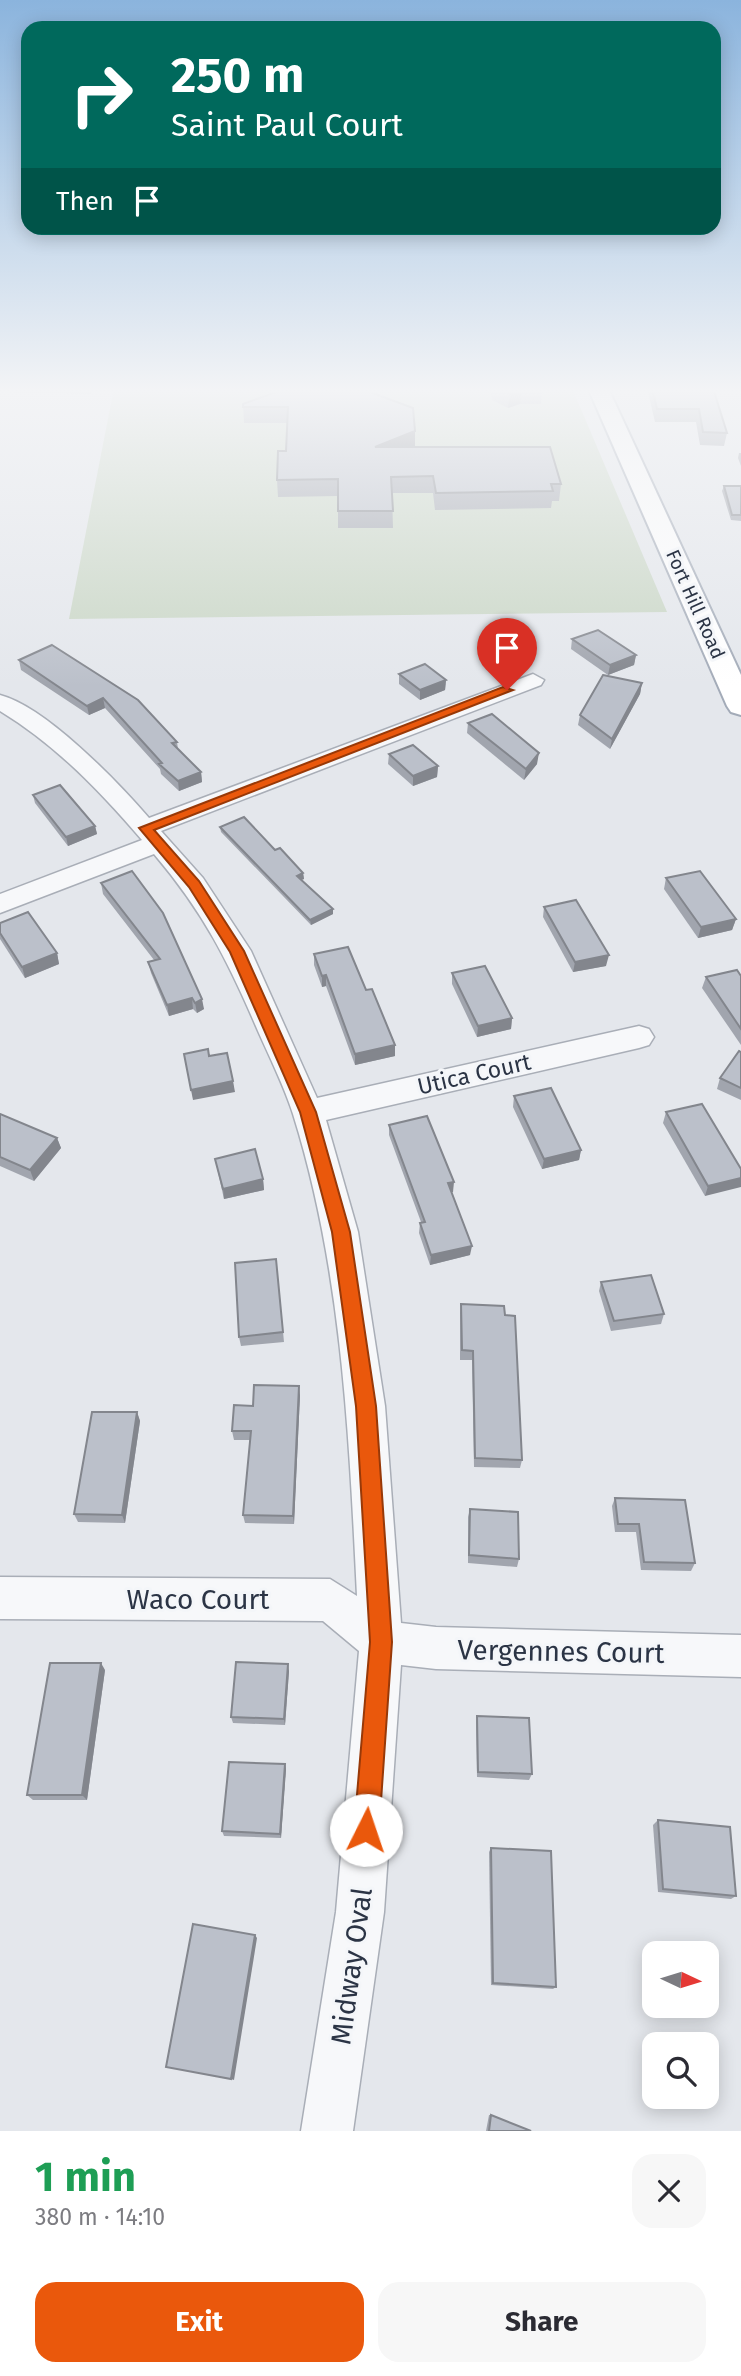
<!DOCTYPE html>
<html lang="en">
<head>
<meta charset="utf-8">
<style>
  :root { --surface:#fff; --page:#f7f7f7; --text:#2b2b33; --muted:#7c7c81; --accent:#ea580c }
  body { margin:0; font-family:"Fira Sans",sans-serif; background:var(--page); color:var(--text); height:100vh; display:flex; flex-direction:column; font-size:26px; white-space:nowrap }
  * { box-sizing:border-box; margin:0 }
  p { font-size:23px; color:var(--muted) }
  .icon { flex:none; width:38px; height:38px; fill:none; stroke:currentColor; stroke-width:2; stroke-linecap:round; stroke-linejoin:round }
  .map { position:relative; height:2131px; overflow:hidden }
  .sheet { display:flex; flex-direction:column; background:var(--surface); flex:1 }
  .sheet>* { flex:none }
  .top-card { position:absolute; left:21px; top:21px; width:700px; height:214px; border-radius:21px; box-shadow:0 4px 18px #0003; background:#00695c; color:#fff; overflow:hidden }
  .needle { width:46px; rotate:94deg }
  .buttons { position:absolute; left:642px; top:1941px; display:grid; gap:14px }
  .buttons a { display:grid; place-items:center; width:77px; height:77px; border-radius:14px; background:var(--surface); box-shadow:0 4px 18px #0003; font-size:35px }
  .pin { position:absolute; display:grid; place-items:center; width:60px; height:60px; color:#fff; margin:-72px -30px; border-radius:50% 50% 50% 0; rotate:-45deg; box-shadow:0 0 7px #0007 }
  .pin .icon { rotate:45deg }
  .me { position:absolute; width:77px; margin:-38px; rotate:4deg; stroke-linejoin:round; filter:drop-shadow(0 0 5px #0008) }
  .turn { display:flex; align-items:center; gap:24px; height:147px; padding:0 35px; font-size:32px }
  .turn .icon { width:91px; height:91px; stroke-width:2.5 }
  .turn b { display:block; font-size:49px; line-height:60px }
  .then { display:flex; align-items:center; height:66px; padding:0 35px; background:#0003; gap:14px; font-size:26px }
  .round { display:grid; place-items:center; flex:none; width:74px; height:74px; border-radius:21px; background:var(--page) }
  .overview { display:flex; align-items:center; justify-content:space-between; height:119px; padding:0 35px }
  h1 { font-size:42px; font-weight:700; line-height:52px; color:#1e9e55 }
  .button { display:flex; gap:14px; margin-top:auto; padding:14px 35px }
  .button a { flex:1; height:80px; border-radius:21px; background:var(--accent); color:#fff; font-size:28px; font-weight:700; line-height:80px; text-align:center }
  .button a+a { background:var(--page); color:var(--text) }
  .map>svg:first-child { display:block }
</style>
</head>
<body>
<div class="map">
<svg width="741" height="2131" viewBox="0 0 741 2131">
  <rect width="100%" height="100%" fill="#e4e7ec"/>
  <!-- green -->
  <polygon fill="#c9d6c5" points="114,388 572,388 667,612 69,619"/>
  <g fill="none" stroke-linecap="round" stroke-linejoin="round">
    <defs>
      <path id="minor" d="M533,674l11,6 -3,5 -380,146 42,47 48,73 66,147 322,-72 10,3 5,8 -5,8 -10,3 -313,72 32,112 27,174 16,217 35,4 305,8v42l-305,-8 -35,-4 -17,247 -31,219h-52l35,-219 23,-261 -36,-30 -323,-2v-42l330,2 27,17c-8,-162 -15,-326 -64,-482 -9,-28 -23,-56 -35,-83 -30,-70 -54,-118 -104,-177l-154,59v-19l142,-54c-42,-49 -86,-95 -142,-129v-16c46,12 118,87 149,123z"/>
      <polygon id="primary" points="588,388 608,388 741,675 741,715 731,712 727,706"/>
    </defs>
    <!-- minor casing -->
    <use href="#minor" stroke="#a9aeb7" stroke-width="3"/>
    <!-- primary casing -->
    <use href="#primary" stroke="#a3abb8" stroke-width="4"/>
    <!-- minor -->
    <use href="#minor" fill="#f7f8fa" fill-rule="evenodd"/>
    <!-- primary -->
    <use href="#primary" fill="#fff" fill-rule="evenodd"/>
  </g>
  <!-- wall -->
  <g fill="#a1a5ae">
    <polygon points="0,388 94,388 91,394 0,392"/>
    <polygon points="287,388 415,447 561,484 559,501 552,501 551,508 435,510 433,493 392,493 393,528 338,528 338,496 278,497 277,480 286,451 287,423 244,423 243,404"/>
    <polygon points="490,388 542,388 541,404 520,404 508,408 492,400"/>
    <polygon points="647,388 735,388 728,388 727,392 714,392 727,433 724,446 700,445 696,422 655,422"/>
    <polygon points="739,453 741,453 741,466 738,458"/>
    <polygon points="724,486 741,486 741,521 731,520 722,491"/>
    <polygon points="572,639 636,655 634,665 608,675 571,649"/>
    <polygon points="52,645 177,742 178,749 201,772 202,782 179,791 161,774 160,769 105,708 89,715 21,670 19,660"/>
    <polygon points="399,674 446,680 445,690 420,700 399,684"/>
    <polygon points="642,683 640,694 610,749 578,725 580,715"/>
    <polygon points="468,723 537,764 524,780 467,733"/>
    <polygon points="389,754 438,766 437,777 413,786 388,764"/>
    <polygon points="33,795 95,826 97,834 68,846 35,803"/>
    <polygon points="220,827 275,850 303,873 304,879 301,880 333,914 311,925 221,832"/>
    <polygon points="666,878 736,919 732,930 698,938 664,889"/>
    <polygon points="101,883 204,1009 197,1013 193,1009 169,1016 151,973 148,962 154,960 103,894"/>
    <polygon points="544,907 606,966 573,972 543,917"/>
    <polygon points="0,923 57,953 59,964 25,978 0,939"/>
    <polygon points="314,954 366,990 395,1056 355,1065 326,986 322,987 314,965"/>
    <polygon points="452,973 512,1018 511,1029 477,1037 452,984"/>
    <polygon points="741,976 741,1045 702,988 706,977"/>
    <polygon points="741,1052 741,1100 717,1089 720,1078"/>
    <polygon points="514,1096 581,1150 579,1160 542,1169 513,1107"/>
    <polygon points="666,1112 741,1169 705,1196 663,1123"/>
    <polygon points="0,1114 57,1138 61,1148 34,1181 0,1166"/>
    <polygon points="389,1125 453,1192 452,1192 470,1255 430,1265 419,1233 420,1223 421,1222 389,1135"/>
    <polygon points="215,1159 263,1179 264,1190 224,1199"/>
    <polygon points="276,1259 284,1342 241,1346 239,1337"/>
    <polygon points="601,1282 664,1314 661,1324 611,1331 599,1291"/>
    <polygon points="461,1304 505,1315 522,1460 520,1468 474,1467 472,1360 460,1360 460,1313"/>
    <polygon points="300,1395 294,1524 245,1523 243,1515 250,1440 234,1440 232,1431 253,1406"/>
    <polygon points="137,1412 140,1421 125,1523 78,1522 74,1514"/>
    <polygon points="615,1498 695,1563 691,1571 641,1570 636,1532 615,1532 612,1506"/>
    <polygon points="470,1509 519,1559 517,1567 468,1563 468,1517"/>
    <polygon points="105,1670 87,1800 33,1800 27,1795"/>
    <polygon points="289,1671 285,1725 233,1723 231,1717"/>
    <polygon points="477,1716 532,1774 529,1780 477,1777 476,1722"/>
    <polygon points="285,1764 286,1769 281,1838 224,1836 222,1831"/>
    <polygon points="658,1820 736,1896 731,1899 658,1892 653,1825"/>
    <polygon points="491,1848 556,1987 553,1989 491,1985 489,1852"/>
    <polygon points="489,2115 491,2115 531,2131 486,2131"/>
  </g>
  <!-- shaded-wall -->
  <g fill="#83868d">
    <polygon points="522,389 520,404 508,408 510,393"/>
    <polygon points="415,431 415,447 375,447"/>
    <polygon points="636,655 634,665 608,675 610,665"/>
    <polygon points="446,680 445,690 420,700 420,690"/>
    <polygon points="642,683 640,694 610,749 612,739"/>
    <polygon points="103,698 105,708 89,715 87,706"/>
    <polygon points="539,753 537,764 524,780 526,769"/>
    <polygon points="438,766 437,777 413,786 413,776"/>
    <polygon points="201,772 202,782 179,791 178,781"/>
    <polygon points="95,826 97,834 68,846 66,837"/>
    <polygon points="303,873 304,879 298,881 297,876"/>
    <polygon points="333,909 333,914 311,925 310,920"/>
    <polygon points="736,919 732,930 698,938 701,927"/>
    <polygon points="57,953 59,964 25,978 22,967"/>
    <polygon points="609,955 606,966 573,972 575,962"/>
    <polygon points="326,975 326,986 322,987 322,976"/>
    <polygon points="192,998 193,1009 169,1016 167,1005"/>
    <polygon points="202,999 204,1009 197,1013 195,1003"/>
    <polygon points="512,1018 511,1029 477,1037 478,1026"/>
    <polygon points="395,1045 395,1056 355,1065 355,1054"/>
    <polygon points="233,1081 235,1092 193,1100 191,1090"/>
    <polygon points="57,1138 61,1148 34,1181 30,1170"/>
    <polygon points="581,1150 579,1160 542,1169 544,1159"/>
    <polygon points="741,1178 741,1187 705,1196 708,1186"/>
    <polygon points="263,1179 264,1190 224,1199 223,1189"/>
    <polygon points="454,1182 453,1192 448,1193 448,1183"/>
    <polygon points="472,1246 470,1255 430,1265 431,1255"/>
    <polygon points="299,1386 300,1395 294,1524 293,1516"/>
    <polygon points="137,1412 140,1421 125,1523 122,1515"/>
    <polygon points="101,1663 105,1670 87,1800 82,1795"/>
    <polygon points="288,1664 289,1671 285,1725 284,1719"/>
    <polygon points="285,1764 286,1769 281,1838 280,1834"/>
    <polygon points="255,1935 257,1938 234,2080 231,2079"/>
  </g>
  <!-- building -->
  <g fill="#bbc0ca" stroke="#83868d" stroke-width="2">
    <polygon points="287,388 359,388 413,408 415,431 375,447 550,447 561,484 551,484 553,491 436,493 433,476 391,477 393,511 338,511 338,479 277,480 278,451 286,451 288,407 243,407 243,404"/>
    <polygon points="499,388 542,388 542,389 522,389 510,393"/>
    <polygon points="652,388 713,388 727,433 703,432 699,409 657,409"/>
    <polygon points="724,486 741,486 741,515 732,515"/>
    <polygon points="598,630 636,655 610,665 572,639"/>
    <polygon points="52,645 138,700 177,742 172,743 201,772 178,781 159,764 162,763 103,698 87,706 19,660"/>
    <polygon points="425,664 446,680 420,690 399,674"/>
    <polygon points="603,675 642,683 612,739 580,715"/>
    <polygon points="492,714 539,753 526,769 468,723"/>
    <polygon points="413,745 438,766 413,776 389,754"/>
    <polygon points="60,785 95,826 66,837 33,795"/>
    <polygon points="244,817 275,850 280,848 303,873 297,876 333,909 310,920 220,827"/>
    <polygon points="132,871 163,913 202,999 195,1003 192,998 167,1005 148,962 160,959 101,883"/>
    <polygon points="700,871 736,919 701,927 666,878"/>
    <polygon points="576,900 609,955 575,962 544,907"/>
    <polygon points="28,912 57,953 22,967 0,933 0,923"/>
    <polygon points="348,947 366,990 372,989 395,1045 355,1054 326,975 322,976 314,954"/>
    <polygon points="485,966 512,1018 478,1026 452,973"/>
    <polygon points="737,970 741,976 741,1029 706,977"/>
    <polygon points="208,1049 209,1056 227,1053 233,1081 191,1090 184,1054"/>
    <polygon points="739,1051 741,1052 741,1088 720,1078"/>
    <polygon points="551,1088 581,1150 544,1159 514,1096"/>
    <polygon points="702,1104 741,1169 741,1178 708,1186 666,1112"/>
    <polygon points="0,1114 57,1138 30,1170 0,1157"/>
    <polygon points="427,1116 454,1182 448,1183 472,1246 431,1255 420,1223 425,1222 389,1125"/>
    <polygon points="255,1149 263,1179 223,1189 215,1159"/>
    <polygon points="276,1259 283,1332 239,1337 235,1263"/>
    <polygon points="651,1275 664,1314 614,1321 601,1282"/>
    <polygon points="461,1304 504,1306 505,1315 515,1316 522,1460 475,1458 473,1351 462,1350"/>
    <polygon points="254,1385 299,1386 293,1516 243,1515 251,1431 232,1431 234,1405 253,1406"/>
    <polygon points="92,1412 137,1412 122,1515 74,1514"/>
    <polygon points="615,1498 685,1500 695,1563 644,1562 639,1524 618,1524"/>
    <polygon points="470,1509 518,1512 519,1559 469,1555"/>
    <polygon points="236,1662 288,1664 284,1719 231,1717"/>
    <polygon points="50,1663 101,1663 82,1795 27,1795"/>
    <polygon points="477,1716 529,1718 532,1774 478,1772"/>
    <polygon points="229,1762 285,1764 280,1834 222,1831"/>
    <polygon points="658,1820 730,1827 736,1896 663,1889"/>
    <polygon points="491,1848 551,1851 556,1987 493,1983"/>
    <polygon points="193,1924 255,1935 231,2079 166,2067"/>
    <polygon points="491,2115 531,2131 489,2131"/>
  </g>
  <!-- sky -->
  <linearGradient id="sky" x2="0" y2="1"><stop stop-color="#8bb4dd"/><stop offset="0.57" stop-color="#f3f4f6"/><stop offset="1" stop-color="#f3f4f6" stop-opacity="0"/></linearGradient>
  <rect width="741" height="686" fill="url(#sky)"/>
  <!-- route -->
  <polygon fill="#ea580c" stroke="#983908" stroke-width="2" points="503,687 513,690 154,830 199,881 244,951 316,1112 350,1232 376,1406 392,1642 379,1830 375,1839 366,1843 358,1839 354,1830 370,1642 356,1406 332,1232 300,1112 230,952 189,887 139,828"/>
  <g text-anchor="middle" stroke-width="6" stroke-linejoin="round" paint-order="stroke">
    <!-- far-street labels -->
    <g font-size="19" fill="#2b3445" stroke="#f4f6f9">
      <text transform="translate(696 604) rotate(66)" y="7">Fort Hill Road</text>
    </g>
    <!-- street labels -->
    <g font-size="23" fill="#2b3445" stroke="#f4f6f9">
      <text transform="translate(474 1074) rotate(-13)" y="8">Utica Court</text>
    </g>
    <!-- near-street labels -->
    <g font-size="28" fill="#2b3445" stroke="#f4f6f9">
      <text x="198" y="1609">Waco Court</text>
      <text transform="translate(561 1651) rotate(1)" y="10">Vergennes Court</text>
      <text transform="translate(351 1966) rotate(-82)" y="10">Midway Oval</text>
    </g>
  </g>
</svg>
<div class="buttons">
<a><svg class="needle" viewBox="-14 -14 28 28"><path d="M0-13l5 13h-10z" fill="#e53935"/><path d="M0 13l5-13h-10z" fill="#7c7c81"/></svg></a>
<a><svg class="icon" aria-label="search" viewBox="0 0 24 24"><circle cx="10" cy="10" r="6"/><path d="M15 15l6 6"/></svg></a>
</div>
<div class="pin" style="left:507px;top:690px;background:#d93025"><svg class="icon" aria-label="arrive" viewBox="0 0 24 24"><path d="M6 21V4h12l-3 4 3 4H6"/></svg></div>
<svg class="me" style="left:366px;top:1830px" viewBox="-20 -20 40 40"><circle r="19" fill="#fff"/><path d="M0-13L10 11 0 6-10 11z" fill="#ea580c"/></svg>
<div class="top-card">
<div class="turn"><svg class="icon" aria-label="right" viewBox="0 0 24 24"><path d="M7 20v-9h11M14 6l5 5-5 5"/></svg><div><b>250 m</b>Saint Paul Court</div></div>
<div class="then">Then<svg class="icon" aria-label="arrive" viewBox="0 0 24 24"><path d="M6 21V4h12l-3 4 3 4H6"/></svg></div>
</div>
</div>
<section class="sheet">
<div class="overview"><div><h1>1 min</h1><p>380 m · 14:10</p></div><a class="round"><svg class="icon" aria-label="close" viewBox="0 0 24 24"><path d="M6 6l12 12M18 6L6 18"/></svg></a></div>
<div class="button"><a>Exit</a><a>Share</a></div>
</section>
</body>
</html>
